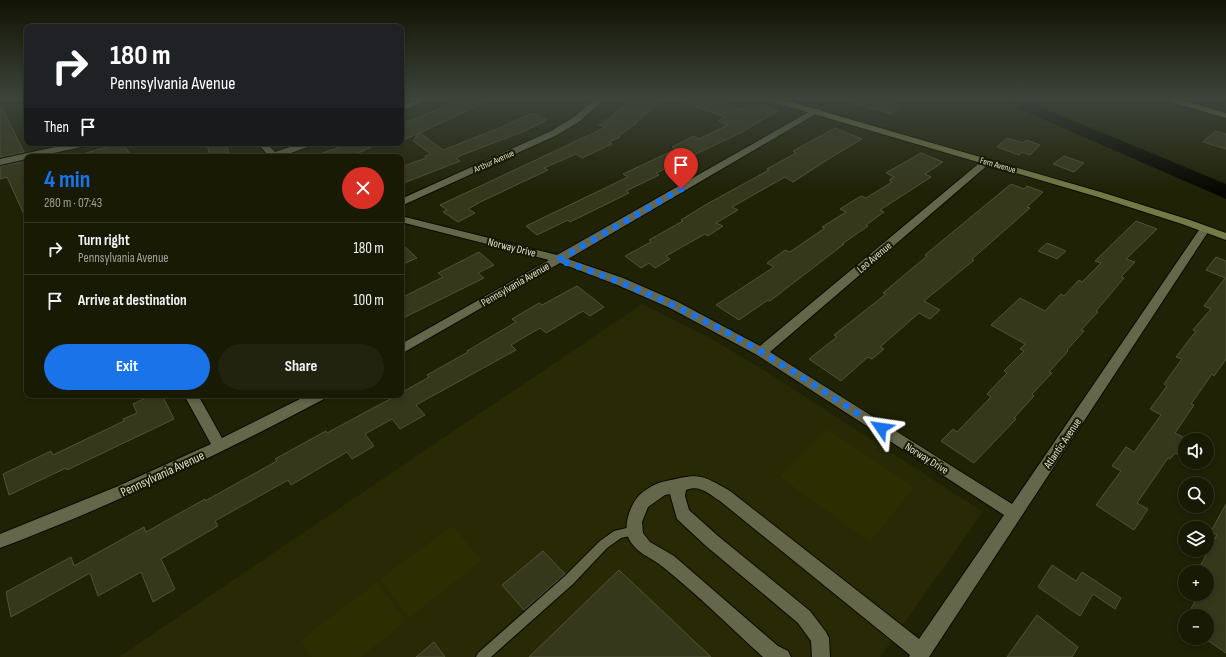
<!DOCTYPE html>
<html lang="en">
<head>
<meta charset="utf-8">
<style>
  :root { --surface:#181a04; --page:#21230e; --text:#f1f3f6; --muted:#9fa19a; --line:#363826; --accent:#1a73e8 }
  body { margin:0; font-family:"Sofia Sans Condensed",sans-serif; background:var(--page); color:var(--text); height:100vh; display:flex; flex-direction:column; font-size:15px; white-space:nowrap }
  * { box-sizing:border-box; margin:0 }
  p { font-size:13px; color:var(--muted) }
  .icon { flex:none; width:22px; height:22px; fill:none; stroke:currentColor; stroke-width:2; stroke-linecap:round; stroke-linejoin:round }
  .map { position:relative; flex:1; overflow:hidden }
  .panel { position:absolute; left:24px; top:154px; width:380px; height:244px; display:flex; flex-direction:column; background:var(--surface); border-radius:8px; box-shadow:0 2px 6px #0003,0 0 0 1px var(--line) }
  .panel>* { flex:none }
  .hud { position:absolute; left:24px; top:24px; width:380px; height:122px; border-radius:8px; box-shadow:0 2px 6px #0003,0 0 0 1px var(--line); background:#202124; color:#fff; overflow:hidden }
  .tools { position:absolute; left:1178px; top:433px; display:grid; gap:8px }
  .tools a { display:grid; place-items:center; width:36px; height:36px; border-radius:50%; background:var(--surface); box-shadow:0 2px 6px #0003,0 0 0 1px var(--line); font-size:20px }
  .pin { position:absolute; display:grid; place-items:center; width:34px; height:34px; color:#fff; margin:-41px -17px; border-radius:50% 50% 50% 0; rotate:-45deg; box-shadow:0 0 4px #0007 }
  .pin .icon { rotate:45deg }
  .me { position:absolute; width:44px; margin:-22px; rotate:302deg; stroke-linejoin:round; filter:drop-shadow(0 0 3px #0008) }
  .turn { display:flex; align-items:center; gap:14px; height:84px; padding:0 20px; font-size:18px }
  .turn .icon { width:52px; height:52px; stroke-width:2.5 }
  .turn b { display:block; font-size:28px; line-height:34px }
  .then { display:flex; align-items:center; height:38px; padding:0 20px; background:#0003; gap:8px; font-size:15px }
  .round { display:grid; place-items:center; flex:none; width:42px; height:42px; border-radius:21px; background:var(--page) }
  .summary { display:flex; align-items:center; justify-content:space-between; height:68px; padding:0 20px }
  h1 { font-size:24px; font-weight:700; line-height:30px; color:var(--accent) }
  .primary-button { display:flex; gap:8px; margin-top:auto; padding:8px 20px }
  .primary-button a { flex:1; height:46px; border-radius:24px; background:var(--accent); color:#fff; font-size:16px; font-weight:700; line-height:46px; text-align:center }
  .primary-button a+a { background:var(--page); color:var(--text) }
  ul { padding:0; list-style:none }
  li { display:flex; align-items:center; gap:12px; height:52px; padding:0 20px; border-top:1px solid var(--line) }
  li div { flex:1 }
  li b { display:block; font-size:15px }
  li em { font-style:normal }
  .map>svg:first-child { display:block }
</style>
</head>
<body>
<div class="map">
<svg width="1226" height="657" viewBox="0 0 1226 657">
  <rect width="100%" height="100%" fill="#202206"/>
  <!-- built -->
  <polygon fill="#272a05" points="642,304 717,342 767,372 983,512 880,657 119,657"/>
  <!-- green -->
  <g fill="#2b2e00">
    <polygon points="827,429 914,487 870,542 780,477"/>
    <polygon points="452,526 482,560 409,618 380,579"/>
    <polygon points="377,582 406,621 361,657 312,657 301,640"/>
  </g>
  <!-- water -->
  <polygon fill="#070800" points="994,98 1019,98 1226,184 1226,199"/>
  <!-- building -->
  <g fill="#36381c" stroke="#505336">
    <polygon points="466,98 493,98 420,133 443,150 497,129 533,113 547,120 525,131 462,155 456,158 460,161 401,184 401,167 426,158 425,156 431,154 413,141 419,133 401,141 401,124"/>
    <polygon points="634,98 666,98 635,123 637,123 618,136 620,137 609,142 612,144 582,158 576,154 544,168 548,170 476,204 477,204 468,209 475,213 458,222 443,212 447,210 440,205 606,127 599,125 616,114 614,113"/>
    <polygon points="676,98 707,98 741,109 752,104 757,106 762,104 778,111 740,133 656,173 659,175 626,191 629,193 570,222 568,220 537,235 526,226 628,177 623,174 676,149 672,147 694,136 699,139 728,125 718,121 725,117 676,100"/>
    <polygon points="846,98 899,98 894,103 901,105 891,114 846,101"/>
    <polygon points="0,103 14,132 24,152 0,157"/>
    <polygon points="835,128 862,139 830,158 793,182 785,177 732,207 738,210 716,223 723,226 708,236 705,234 666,256 670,259 655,268 649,263 641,268 625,256 651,242 649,240 683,221 681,220 707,204 769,170 767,169 796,153 793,151"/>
    <polygon points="1215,131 1226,134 1226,149 1203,142"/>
    <polygon points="1007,138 1023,143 1026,140 1040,145 1030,155 1022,152 1019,155 997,147"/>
    <polygon points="120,143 124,145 132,157 84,157 83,154"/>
    <polygon points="207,143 225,143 231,157 210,157"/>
    <polygon points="352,143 380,143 350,157 318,157 317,155"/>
    <polygon points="921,153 943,162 925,174 931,177 880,210 884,212 866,225 868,226 842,244 844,244 770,301 768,300 739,320 716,305 774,267 767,263 785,250 790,252 825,228 822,227 846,212 840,209 861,196 866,198 892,182 889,180 894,177 886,173"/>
    <polygon points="1064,156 1084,163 1074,172 1053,164"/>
    <polygon points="27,161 27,221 7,177 0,179 0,166"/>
    <polygon points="1011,184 1024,189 1027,186 1043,192 1027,207 1030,208 972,259 974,260 924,301 940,310 930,319 919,313 880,347 884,349 872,359 868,357 841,381 809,359 837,337 834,335 886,294 883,293 927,256 925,255"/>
    <polygon points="1136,221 1157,229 1126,259 1135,262 1121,277 1124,278 1096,311 1098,312 1081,330 1084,331 1067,350 1068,351 1049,372 1052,373 1032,394 1034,396 1014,418 1016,419 974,463 941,441 953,429 957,432 991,397 987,394 1007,373 1004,371 1024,351 1020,349 1025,344 991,325 1020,298 1045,311 1061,294 1064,296 1079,280 1082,282 1101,263 1095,261"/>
    <polygon points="401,243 417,258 401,265"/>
    <polygon points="1047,243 1066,251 1057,259 1038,251"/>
    <polygon points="479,252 494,265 478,273 484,278 401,319 401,298 443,277 438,273"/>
    <polygon points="1216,257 1226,261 1226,359 1214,376 1212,374 1191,404 1194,405 1175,433 1185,438 1185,458 1175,453 1170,459 1168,458 1137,503 1148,509 1134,530 1096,505 1121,471 1112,466 1126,447 1134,452 1161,415 1150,409 1167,386 1164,384 1182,359 1176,357 1196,331 1193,330 1211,309 1204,306 1225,278 1206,270"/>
    <polygon points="577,286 604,307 590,316 583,311 546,333 540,328 511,345 516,350 416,405 425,415 400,429 392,419 365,434 374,446 352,459 347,452 291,485 288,480 215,521 218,526 161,559 175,589 153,602 141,572 98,596 90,573 11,617 6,592 71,557 74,566 144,527 146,532 205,499 205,501 277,461 275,459 326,431 327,433 375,407 398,395 401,395 401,393 429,377 427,375 468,352 467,351 516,322 512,319 539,303 542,305"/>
    <polygon points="152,395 162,395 174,419 67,470 66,468 9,495 3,474 51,451 53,455 124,421 123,419 137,413 133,404"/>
    <polygon points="1226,504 1226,653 1207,640 1207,616 1187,616 1199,594 1207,594 1207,580 1211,572 1197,572 1217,535 1211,531"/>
    <polygon points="543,551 565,574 524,610 502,585"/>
    <polygon points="1052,565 1076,581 1082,572 1121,598 1115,609 1093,594 1080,616 1038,587"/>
    <polygon points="619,570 711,657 529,657"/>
    <polygon points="1037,615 1078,647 1072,657 1007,657"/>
    <polygon points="434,642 445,657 416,657"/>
  </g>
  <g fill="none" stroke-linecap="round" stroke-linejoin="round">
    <defs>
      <polygon id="lane" points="635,526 639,528 640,531 639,534 621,538 607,548 573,584 491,657 476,657 478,653 565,576 600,541 614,531"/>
      <g id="street">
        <polygon points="422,98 433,98 401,111 401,106"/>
        <polygon points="597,98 606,98 580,121 557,135 401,206 401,199 551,131 574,117"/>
        <polygon points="1083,98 1091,98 1086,101 1083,101"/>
        <path d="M814,109h6l1,2 -253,148 55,19 55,24 82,44 223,-186h6l1,2 -1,2 -219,188 242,152 189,-277h8l1,2 -281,428h-20l1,-2 -190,-154c-11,-7 -21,-17 -34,-11l-1,6 4,14 29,26 92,75 16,21 3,6 1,19h-18l-1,-16 -13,-18 -92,-77 -29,-27 -7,-25 -5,1 -17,12 -6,15 1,11 7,9 24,14 104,90 10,5 3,6h-28c-33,-30 -65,-62 -100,-90 -12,-10 -26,-13 -34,-28 -6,-11 0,-31 8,-41 4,-6 17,-14 25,-16 36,-8 36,-10 68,9l189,148 85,-124 -247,-160 -87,-47 -55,-24 -55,-21 -159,91v-10l148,-84 -148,-38v-6l156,39z"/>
        <polygon points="74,143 90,143 86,146 35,157 27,157 27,159 0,165 0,159"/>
        <polygon points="257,143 266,143 275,152 302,143 314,143 313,145 280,157 270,157"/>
        <path d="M184,395h14l24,43 86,-43h18l-2,4c-105,56 -213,107 -324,149v-14l116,-47 95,-43z"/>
      </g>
      <g id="secondary">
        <polygon points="765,98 777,98 1104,193 1190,220 1226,233 1226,240 1182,224 1098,197 766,100"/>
        <polygon points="1163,98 1175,98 1226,113 1226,118 1164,100"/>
      </g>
    </defs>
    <!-- lane casing -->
    <use href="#lane" stroke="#0a0b00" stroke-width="2"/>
    <!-- street casing -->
    <use href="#street" stroke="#0a0b00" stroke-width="2"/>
    <!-- secondary casing -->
    <use href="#secondary" stroke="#0a0b00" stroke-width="2"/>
    <!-- lane -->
    <use href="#lane" fill="#64674a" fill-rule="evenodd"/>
    <!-- street -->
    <use href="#street" fill="#64674a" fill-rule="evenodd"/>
    <!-- secondary -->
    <use href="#secondary" fill="#757946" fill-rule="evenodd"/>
  </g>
  <!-- sky -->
  <linearGradient id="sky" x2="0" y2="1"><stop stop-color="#121303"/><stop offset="0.52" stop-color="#3c443b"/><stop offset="1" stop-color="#3c443b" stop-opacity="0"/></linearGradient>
  <rect width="1226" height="190" fill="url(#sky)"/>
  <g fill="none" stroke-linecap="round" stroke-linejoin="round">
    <!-- route -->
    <path stroke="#1a73e8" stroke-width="7" stroke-dasharray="0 12.6" d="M681,189l-123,71c60,19 116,44 172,74 52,28 101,63 151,94"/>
  </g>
  <g text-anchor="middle" stroke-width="4" stroke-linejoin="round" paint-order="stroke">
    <!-- far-street labels -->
    <g font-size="9" fill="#dfe1d1" stroke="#171900">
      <text transform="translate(494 161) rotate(-24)" y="3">Arthur Avenue</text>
      <text transform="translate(998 165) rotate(16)" y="3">Fern Avenue</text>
    </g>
    <!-- street labels -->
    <g font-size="11" fill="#dfe1d1" stroke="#171900">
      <text transform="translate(512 247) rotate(14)" y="4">Norway Drive</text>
      <text transform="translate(874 257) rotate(-40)" y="4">Leo Avenue</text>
      <text transform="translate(515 284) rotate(-30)" y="4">Pennsylvania Avenue</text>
      <text transform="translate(1062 443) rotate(-56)" y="4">Atlantic Avenue</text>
      <text transform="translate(927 458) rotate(32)" y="4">Norway Drive</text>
    </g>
    <!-- near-street labels -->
    <g font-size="13" fill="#dfe1d1" stroke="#171900">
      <text transform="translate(162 473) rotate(-25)" y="5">Pennsylvania Avenue</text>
    </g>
  </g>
</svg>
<div class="tools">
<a><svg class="icon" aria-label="sound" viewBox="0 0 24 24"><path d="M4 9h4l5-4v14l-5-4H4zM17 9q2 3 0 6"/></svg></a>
<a><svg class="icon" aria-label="search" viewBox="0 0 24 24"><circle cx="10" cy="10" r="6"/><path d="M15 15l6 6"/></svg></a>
<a><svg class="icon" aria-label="layers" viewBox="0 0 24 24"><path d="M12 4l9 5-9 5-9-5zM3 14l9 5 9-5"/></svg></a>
<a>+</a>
<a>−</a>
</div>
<div class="pin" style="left:681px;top:189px;background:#d93025"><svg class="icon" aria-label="arrive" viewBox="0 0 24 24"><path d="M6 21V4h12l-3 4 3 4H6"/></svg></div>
<svg class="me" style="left:881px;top:428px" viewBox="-20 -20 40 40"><path d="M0-17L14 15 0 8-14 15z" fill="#1a73e8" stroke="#fff" stroke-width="4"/></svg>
<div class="hud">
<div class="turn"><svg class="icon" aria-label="right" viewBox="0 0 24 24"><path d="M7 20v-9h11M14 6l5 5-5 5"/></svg><div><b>180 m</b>Pennsylvania Avenue</div></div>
<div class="then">Then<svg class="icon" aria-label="arrive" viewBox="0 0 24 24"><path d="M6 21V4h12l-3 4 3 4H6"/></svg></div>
</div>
<section class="panel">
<div class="summary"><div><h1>4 min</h1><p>280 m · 07:43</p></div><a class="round" style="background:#d93025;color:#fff"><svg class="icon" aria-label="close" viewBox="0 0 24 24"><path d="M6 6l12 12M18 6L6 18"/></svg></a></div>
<ul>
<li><svg class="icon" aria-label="right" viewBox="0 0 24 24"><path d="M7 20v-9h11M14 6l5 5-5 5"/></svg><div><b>Turn right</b><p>Pennsylvania Avenue</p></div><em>180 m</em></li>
<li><svg class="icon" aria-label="arrive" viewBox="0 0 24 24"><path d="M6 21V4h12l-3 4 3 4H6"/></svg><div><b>Arrive at destination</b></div><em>100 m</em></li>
</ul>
<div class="primary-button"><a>Exit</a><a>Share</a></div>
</section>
</div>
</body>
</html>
